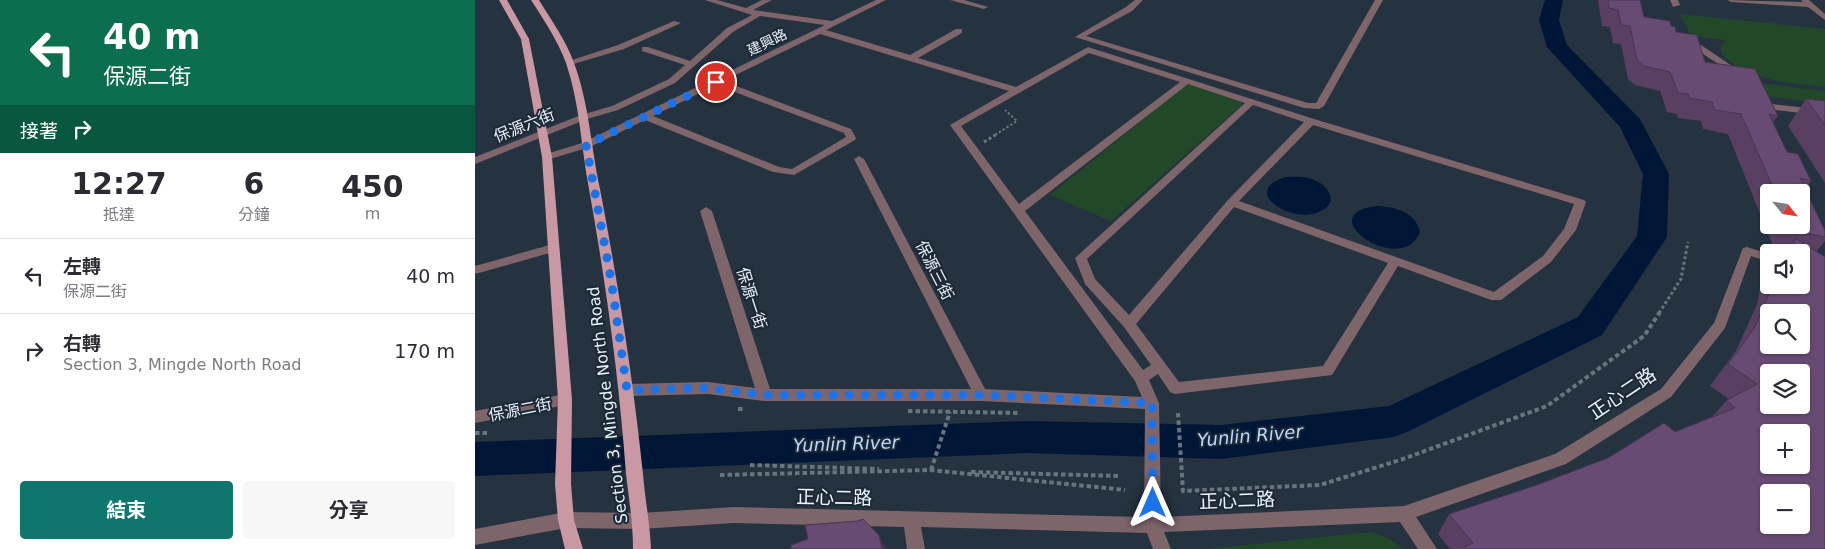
<!DOCTYPE html>
<html lang="zh-TW">
<head>
<meta charset="utf-8">
<style>
  :root { --surface:#fff; --page:#f7f7f7; --text:#2b2b33; --muted:#7c7c81; --line:#e1e1e2; --accent:#0f766e }
  body { margin:0; font-family:"DejaVu Sans","Noto Sans TC",sans-serif; background:var(--page); color:var(--text); height:100vh; display:flex; flex-direction:column; font-size:19px; white-space:nowrap }
  * { box-sizing:border-box; margin:0 }
  p { font-size:16px; color:var(--muted) }
  .icon { flex:none; width:28px; height:28px; fill:none; stroke:currentColor; stroke-width:2; stroke-linecap:round; stroke-linejoin:round }
  .map { position:relative; flex:1; overflow:hidden }
  .panel { display:flex; flex-direction:column; background:var(--surface); width:475px }
  .panel>* { flex:none }
  .top-card { background:#0b6e4f; color:#fff; overflow:hidden }
  .needle { width:32px; rotate:120deg }
  .tools { position:absolute; left:1285px; top:184px; display:grid; gap:10px }
  .tools a { display:grid; place-items:center; width:50px; height:50px; border-radius:5px; background:var(--surface); box-shadow:0 1px 4px #0004; font-size:25px }
  .pin { position:absolute; display:grid; place-items:center; width:42px; height:42px; color:#fff; margin:-21px; border:2px solid #fff; border-radius:50%; box-shadow:0 1px 5px #0007 }
  .me { position:absolute; width:55px; margin:-28px; rotate:0deg; stroke-linejoin:round; filter:drop-shadow(0 0 4px #0008) }
  .turn { display:flex; align-items:center; gap:18px; height:105px; padding:0 20px; font-size:22px }
  .turn .icon { width:65px; height:65px; stroke-width:2.5 }
  .turn b { display:block; font-size:35px; line-height:42px }
  .then { display:flex; align-items:center; height:48px; padding:0 20px; background:#0003; gap:10px; font-size:19px }
  .eta { display:flex; justify-content:space-evenly; align-items:center; height:85px; text-align:center }
  .eta b { font-size:30px; font-weight:700; line-height:35px }
  .primary-button { display:flex; gap:10px; margin-top:auto; padding:10px 20px }
  .primary-button a { flex:1; height:58px; border-radius:5px; background:var(--accent); color:#fff; font-size:20px; font-weight:700; line-height:58px; text-align:center }
  .primary-button a+a { background:var(--page); color:var(--text) }
  ul { padding:0; list-style:none }
  li { display:flex; align-items:center; gap:15px; height:75px; padding:0 20px; border-top:1px solid var(--line) }
  li div { flex:1 }
  li b { display:block; font-size:19px }
  li em { font-style:normal }
  main { display:flex; flex:1; min-height:0 }
  .map>svg:first-child { display:block }
</style>
</head>
<body>
<main>
<section class="panel">
<div class="top-card">
<div class="turn"><svg class="icon" aria-label="left" viewBox="0 0 24 24"><path d="M17 20v-9H6M10 6l-5 5 5 5"/></svg><div><b>40 m</b>保源二街</div></div>
<div class="then">接著<svg class="icon" aria-label="right" viewBox="0 0 24 24"><path d="M7 20v-9h11M14 6l5 5-5 5"/></svg></div>
</div>
<div class="eta">
<div><b>12:27</b><p>抵達</p></div>
<div><b>6</b><p>分鐘</p></div>
<div><b>450</b><p>m</p></div>
</div>
<ul>
<li><svg class="icon" aria-label="left" viewBox="0 0 24 24"><path d="M17 20v-9H6M10 6l-5 5 5 5"/></svg><div><b>左轉</b><p>保源二街</p></div><em>40 m</em></li>
<li><svg class="icon" aria-label="right" viewBox="0 0 24 24"><path d="M7 20v-9h11M14 6l5 5-5 5"/></svg><div><b>右轉</b><p>Section 3, Mingde North Road</p></div><em>170 m</em></li>
</ul>
<div class="primary-button"><a>結束</a><a>分享</a></div>
</section>
<div class="map">
<svg width="1350" height="549" viewBox="0 0 1350 549">
  <rect width="100%" height="100%" fill="#25323f"/>
  <!-- green -->
  <g fill="#214829">
    <path d="M1205,14l145,15v58c-34,-4 -80,-6 -104,-34v-7l5,-6 -35,-4z"/>
    <polygon points="713,83 770,102 636,221 575,195"/>
    <polygon points="1284,83 1350,91 1350,104 1292,96"/>
    <path d="M895,532c12,3 24,8 33,17h-197z"/>
  </g>
  <!-- water -->
  <g fill="#001637">
    <path d="M810,177c9,0 18,-1 27,2 22,8 27,29 1,35 -27,6 -71,-23 -28,-37z"/>
    <path d="M903,206c18,1 38,7 42,26 -18,47 -113,-19 -42,-26z"/>
  </g>
  <g fill="none" stroke-linecap="round" stroke-linejoin="round">
    <!-- river -->
    <polygon fill="#001637" fill-rule="evenodd" points="1070,0 1088,0 1084,20 1092,45 1165,119 1194,174 1192,237 1127,335 932,432 919,437 746,459 552,453 0,476 0,442 552,421 746,425 914,406 1103,317 1162,236 1168,174 1145,127 1072,47 1064,20"/>
    <!-- path-far2 -->
    <polyline stroke="#68747f" stroke-width="2" stroke-dasharray="2.5 2" stroke-linecap="butt" points="520,135 542,121 530,110"/>
    <!-- path-far1 -->
    <g stroke="#68747f" stroke-width="3" stroke-dasharray="3 2.5" stroke-linecap="butt">
      <polyline points="509,142 522,134"/>
      <polyline points="1184,313 1206,279 1213,242"/>
    </g>
    <!-- path -->
    <g stroke="#68747f" stroke-width="4" stroke-dasharray="4.5 3" stroke-linecap="butt">
      <polyline points="263,409 270,409"/>
      <polyline points="433,411 545,413"/>
      <polyline points="703,413 708,491 845,485 928,459 1072,406 1169,336 1185,312"/>
      <polyline points="0,433 12,433"/>
      <polyline points="275,465 404,469"/>
      <polyline points="456,470 475,412"/>
      <polyline points="496,472 645,476"/>
      <polyline points="245,475 455,470 650,490"/>
    </g>
    <!-- minor -->
    <g fill="#7e656a" fill-rule="evenodd">
      <path d="M230,0h12l29,8 16,-8h10l-19,10 79,11 44,-21h10l-60,30 84,25 46,-26h6v4l-44,25 98,29 72,-40 226,72 270,81 2,2 -10,28 -25,32 -50,38h-10l-93,-34 -66,109 -157,19 -5,-2 -12,-18 -9,6 10,23 2,114 243,-11 151,-52 106,-65 53,-66 29,-75 4,-1 22,7v8l-18,-6 -26,72 -54,69 -105,67 -150,53 21,32h-19l-18,-27 -236,10 7,17h-18l-6,-16 -226,-6 4,22h-18l-3,-22 -170,-4 -93,6 -75,-1 -91,17v-16l91,-17 75,1 93,-6 410,10 1,-108 -164,-8h-216l-57,-7 -81,2 -5,-2 -2,-4 2,-4 5,-2 81,-2 47,6 -55,-177 6,-4 6,4 58,178h201l-117,-230 5,-3 5,3 121,230 157,8 -7,-16 -185,-256 59,-34 -189,-57 -97,47 128,48 5,9 -1,2 -61,35 -21,-3 -128,-52 -55,27 -43,13 -5,-3 1,-2 39,-12 243,-118 -65,-9 -27,16 -58,51 -57,27 -31,9 -112,45v-7l106,-42 31,-9 57,-27 16,-14 -43,-14v-4h6l42,14 37,-33 25,-13zM614,53l91,29 -161,122 -58,-78zM713,84l57,19 -170,155 10,26 39,43 27,38 -8,5 -118,-159zM241,85l128,48 2,4 -54,32 -13,-2 -126,-51zM778,105l51,17 -76,78 -99,115 -34,-36 -8,-20zM838,125l261,79 -10,25 -21,27 -49,36 -255,-91zM759,207l154,56 -65,103 -144,16 -43,-58z"/>
      <polygon points="475,0 489,0 513,7 509,9"/>
      <polygon points="660,0 668,0 657,11 611,36 833,103 841,103 900,0 908,0 849,106 844,109 829,108 600,37 651,7"/>
      <polygon points="1195,0 1203,0 1205,5 1198,7"/>
      <polygon points="1252,0 1328,2 1326,0 1334,0 1350,14 1350,20 1333,7 1256,2"/>
      <polygon points="199,21 206,23 149,49 95,65 91,62 143,45"/>
      <polygon points="1211,39 1217,39 1269,74 1268,76 1262,76 1211,43"/>
      <polygon points="1284,100 1288,103 1350,110 1350,116 1285,108 1282,107 1279,103"/>
      <polygon points="78,244 84,248 82,251 0,274 0,266"/>
      <polygon points="90,394 95,396 97,400 95,404 0,423 0,411"/>
    </g>
    <!-- major -->
    <g fill="#ca98a2" fill-rule="evenodd">
      <polygon points="24,0 32,0 54,39 77,157 97,400 96,484 99,520 108,549 90,549 83,520 80,484 83,400 67,157 46,39"/>
      <path d="M56,0h8c12,20 27,40 35,63 15,40 17,84 26,126 18,94 33,189 43,285 2,25 7,50 8,75h-18c0,-25 -4,-50 -7,-75 -7,-96 -20,-190 -37,-285 -8,-42 -9,-85 -23,-126 -8,-22 -22,-43 -35,-63z"/>
    </g>
  </g>
  <!-- wall -->
  <g fill="#594063" fill-rule="evenodd">
    <path d="M1123,0h42l4,17 27,9 34,36 73,54 -5,6 14,30 24,29 -6,8 20,42v10l-9,11 9,297h-375l-12,-15 11,-20 88,-29 175,-68 15,-17 2,-1 -19,-13 26,-35 22,-49 3,-23 8,-9v15h32v-33h-20l-6,-1 -47,-117 -25,-5 -2,-8 -23,-3 -1,-4 -10,-2 -7,-21 -25,-6 -7,-6 -7,-35 -8,-1 -3,-16 -8,-1zM1294,192h32v33h-32z"/>
    <polygon points="1331,99 1350,101 1350,183 1313,126"/>
  </g>
  <!-- shaded-wall -->
  <polygon fill="#493450" points="404,535 411,549 407,549"/>
  <!-- building -->
  <g fill="#684b73" stroke="#493450" fill-rule="evenodd">
    <polygon points="1133,0 1165,0 1169,17 1195,21 1196,26 1200,27 1201,32 1222,35 1230,62 1280,69 1303,116 1294,114 1312,152 1323,154 1336,181 1325,178 1350,231 1350,237 1316,230 1314,225 1326,225 1326,192 1300,192 1266,114 1240,110 1237,102 1214,98 1213,94 1203,93 1195,72 1169,66 1162,60 1155,26 1146,25 1143,10 1134,8"/>
    <polygon points="1331,99 1350,101 1350,125"/>
    <path d="M1320,238l30,19v292h-359l-1,-2 8,-4 -24,-29 88,-29 71,-27 56,-35 11,9 60,-24 -8,-8 30,-16 -29,-20 26,-35 19,-44h28v-33h-6zM1294,312h32v33h-32zM1294,372h32v33h-32zM1294,432h32v33h-32zM1294,492h32v33h-32z"/>
    <polygon points="388,519 404,535 407,549 316,549 316,545 333,539 330,525 383,521"/>
  </g>
  <g fill="none" stroke-linecap="round" stroke-linejoin="round">
    <!-- route -->
    <polyline stroke="#1a73e8" stroke-width="9" stroke-dasharray="0 16.2" points="241,82 111,145 136,279 152,390 233,388 290,395 506,395 677,403 678,503"/>
  </g>
  <g text-anchor="middle" stroke-width="4" stroke-linejoin="round" paint-order="stroke">
    <!-- far-street labels -->
    <g font-size="14" fill="#ebf4fd" stroke="#1b2835">
      <text transform="translate(292 42) rotate(-26)" y="5">建興路</text>
    </g>
    <!-- street labels -->
    <g font-size="16" fill="#ebf4fd" stroke="#1b2835">
      <text transform="translate(49 125) rotate(-22)" y="6">保源六街</text>
      <text transform="translate(460 270) rotate(63)" y="6">保源三街</text>
      <text transform="translate(277 298) rotate(72)" y="6">保源一街</text>
      <text transform="translate(132 405) rotate(-97)" y="6">Section 3, Mingde North Road</text>
      <text transform="translate(45 409) rotate(-11)" y="6">保源二街</text>
    </g>
    <!-- water labels -->
    <g font-size="18" font-style="italic" fill="#bbd9ff" stroke="#1b2835">
      <text transform="translate(775 436) rotate(-5)" y="6">Yunlin River</text>
      <text transform="translate(371 444) rotate(-2)" y="6">Yunlin River</text>
    </g>
    <!-- near-street labels -->
    <g font-size="19" fill="#ebf4fd" stroke="#1b2835">
      <text transform="translate(1147 393) rotate(-34)" y="7">正心二路</text>
      <text transform="translate(359 497) rotate(1)" y="7">正心二路</text>
      <text transform="translate(762 500) rotate(-2)" y="7">正心二路</text>
    </g>
  </g>
</svg>
<div class="tools">
<a><svg class="needle" viewBox="-14 -14 28 28"><path d="M0-13l5 13h-10z" fill="#e53935"/><path d="M0 13l5-13h-10z" fill="#7c7c81"/></svg></a>
<a><svg class="icon" aria-label="sound" viewBox="0 0 24 24"><path d="M4 9h4l5-4v14l-5-4H4zM17 9q2 3 0 6"/></svg></a>
<a><svg class="icon" aria-label="search" viewBox="0 0 24 24"><circle cx="10" cy="10" r="6"/><path d="M15 15l6 6"/></svg></a>
<a><svg class="icon" aria-label="layers" viewBox="0 0 24 24"><path d="M12 4l9 5-9 5-9-5zM3 14l9 5 9-5"/></svg></a>
<a>+</a>
<a>−</a>
</div>
<div class="pin" style="left:241px;top:82px;background:#d93025"><svg class="icon" aria-label="arrive" viewBox="0 0 24 24"><path d="M6 21V4h12l-3 4 3 4H6"/></svg></div>
<svg class="me" style="left:678px;top:503px" viewBox="-20 -20 40 40"><path d="M0-17L14 15 0 8-14 15z" fill="#1a73e8" stroke="#fff" stroke-width="4"/></svg>
</div>
</main>
</body>
</html>
